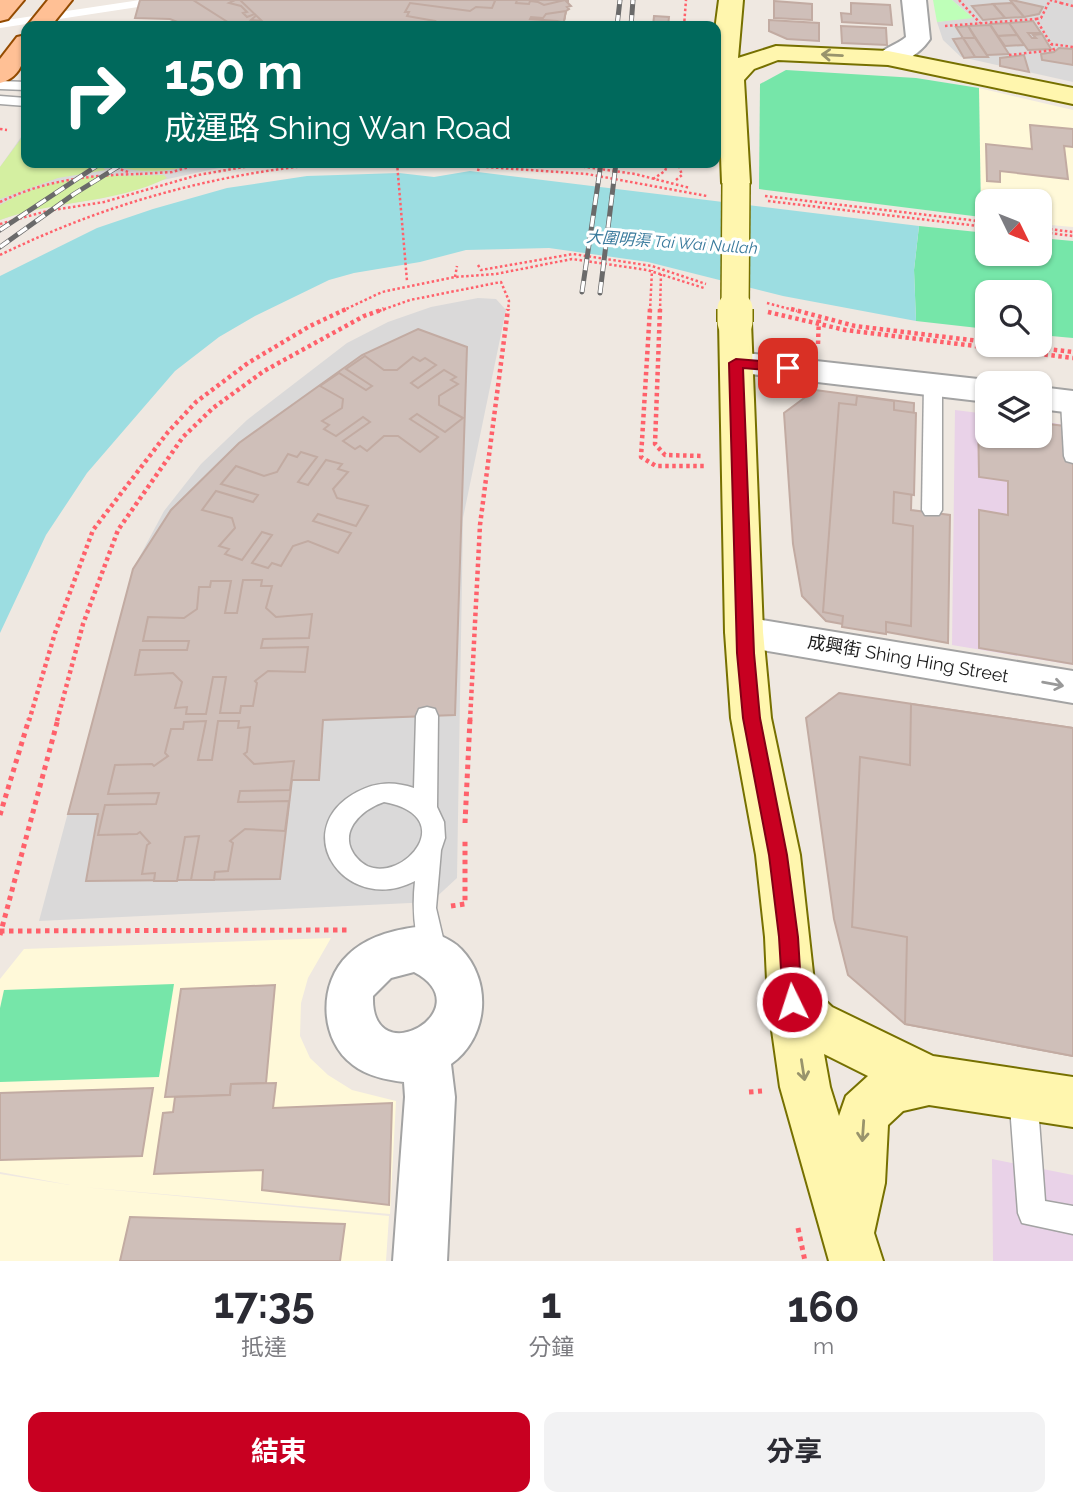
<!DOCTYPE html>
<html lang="zh-TW">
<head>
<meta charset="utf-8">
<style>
  :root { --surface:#fff; --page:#f2f2f3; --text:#2b2b33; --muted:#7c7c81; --accent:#c80021 }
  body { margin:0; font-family:Raleway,"Noto Sans TC",sans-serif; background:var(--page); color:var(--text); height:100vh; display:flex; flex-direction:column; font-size:26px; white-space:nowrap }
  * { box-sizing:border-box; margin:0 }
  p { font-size:23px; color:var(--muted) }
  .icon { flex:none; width:38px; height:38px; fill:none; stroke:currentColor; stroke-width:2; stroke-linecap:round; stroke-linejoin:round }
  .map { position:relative; height:1261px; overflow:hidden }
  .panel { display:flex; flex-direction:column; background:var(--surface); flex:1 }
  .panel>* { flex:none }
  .hud { position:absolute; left:21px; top:21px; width:700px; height:147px; border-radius:14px; box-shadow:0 2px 5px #0004; background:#00695c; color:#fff; overflow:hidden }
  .needle { width:46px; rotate:133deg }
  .fabs { position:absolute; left:975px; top:189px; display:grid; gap:14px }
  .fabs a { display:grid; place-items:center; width:77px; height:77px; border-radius:14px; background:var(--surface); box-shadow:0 2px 5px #0004; font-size:35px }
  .pin { position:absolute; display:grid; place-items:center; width:60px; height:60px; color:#fff; margin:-30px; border-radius:14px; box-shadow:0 4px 10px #0006 }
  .me { position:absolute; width:77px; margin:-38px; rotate:356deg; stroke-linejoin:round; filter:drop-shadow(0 0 5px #0008) }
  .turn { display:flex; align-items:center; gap:24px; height:147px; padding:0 28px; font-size:32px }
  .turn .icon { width:91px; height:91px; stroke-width:2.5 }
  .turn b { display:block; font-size:49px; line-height:60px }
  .eta { display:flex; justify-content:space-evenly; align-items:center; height:119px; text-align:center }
  .eta b { font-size:42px; font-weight:700; line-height:49px }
  .action { display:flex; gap:14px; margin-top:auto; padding:14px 28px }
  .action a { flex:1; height:80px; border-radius:14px; background:var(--accent); color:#fff; font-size:28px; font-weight:700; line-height:80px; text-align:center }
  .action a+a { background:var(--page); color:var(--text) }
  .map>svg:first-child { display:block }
</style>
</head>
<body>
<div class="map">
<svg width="1073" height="1261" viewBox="0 0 1073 1261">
  <rect width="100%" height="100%" fill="#efe8e1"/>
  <!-- residential -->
  <g fill="#dad9d9">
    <polygon points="952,0 1073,0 1073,82 961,57 943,40 937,22 972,17"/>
    <polygon points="26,130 26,163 242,163 163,180 103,198 29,210 0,220 0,167"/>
    <polygon points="478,298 496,299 506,310 463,518 457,878 431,902 39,921 133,569 164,511 201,464 247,420 347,343 388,322 431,307"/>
  </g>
  <!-- industrial -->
  <g fill="#e9d2e8">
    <polygon points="955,410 987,414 987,436 1040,436 1040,421 1073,426 1073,665 952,645"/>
    <polygon points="992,1159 1073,1175 1073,1261 993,1261"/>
  </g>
  <!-- education -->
  <g fill="#fff9d9">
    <polygon points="979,88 1073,110 1073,227 1040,224 1040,201 987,201 987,218 981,217"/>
    <polygon points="331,938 308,978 301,1003 300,1036 310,1058 328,1075 352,1090 396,1101 390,1214 82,1187 389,1216 386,1261 0,1261 0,1174 70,1185 0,1172 0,979 24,949"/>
  </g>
  <!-- grass -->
  <g fill="#d4efa1">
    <polygon points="26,132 26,163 96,163 106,170 58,178 0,199 0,167"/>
    <path d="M109,163h88c-28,10 -59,12 -88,0z"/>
    <path d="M100,176l64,-1 3,3c-52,26 -113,22 -167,42v-15c30,-18 65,-26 100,-29z"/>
  </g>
  <!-- park -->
  <polygon fill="#beffb8" points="933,0 952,0 973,18 937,22"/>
  <!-- pitch -->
  <g fill="#76e6a9">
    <polygon points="786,70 916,78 979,88 981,217 759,189 760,84"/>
    <polygon points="919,226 987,233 987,254 1040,254 1040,238 1073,241 1073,338 1040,335 1040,292 987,292 987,329 916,321 914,270"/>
    <polygon points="174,984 159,1077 0,1082 0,1008 4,990"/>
  </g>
  <!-- water -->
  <polygon fill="#9cdde1" points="470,171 919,226 914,270 916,321 783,296 648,262 549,248 466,250 420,262 354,273 329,280 255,316 219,337 175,371 87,473 46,535 0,633 0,276 97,228 153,209 227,188 307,176 399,173 434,177"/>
  <!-- pier -->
  <polygon fill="#fff" points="140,0 138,7 0,28 0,21"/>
  <!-- building -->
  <g fill="#cfbfb9" stroke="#c2aba2" stroke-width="2">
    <polygon points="140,0 568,0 563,26 187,26 170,19 135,18"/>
    <polygon points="193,0 568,0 563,26 234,26"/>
    <polygon points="235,0 353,0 350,5 345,5 344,9 327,9 320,12 319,14 340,17 336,26 299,26 289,25 290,23 251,20 260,12 247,17 243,13 247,12 241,6 229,3"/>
    <polygon points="240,0 568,0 563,26 288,26 265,24"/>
    <polygon points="493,0 517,0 516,3 529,4 530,1 538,2 544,5 565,0 571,6 567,7 569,9 566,11 546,14 543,18 531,17 530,19 557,21 566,23 565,26 397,26 399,23 412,22 433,24 435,21 407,16 409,12 405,12 410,3 470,11 476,7 492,8 495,1"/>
    <polygon points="1010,0 1012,0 1043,7 1039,14 1024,17"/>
    <polygon points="774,1 812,4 812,20 774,18"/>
    <polygon points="851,3 890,5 892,25 842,22 841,13 851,14"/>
    <polygon points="1012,3 1024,17 1005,18 993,4"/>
    <polygon points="993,4 1005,18 983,20 972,6"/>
    <polygon points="654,16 669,17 668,26 653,26"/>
    <polygon points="769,20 819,23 819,41 787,39 769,31"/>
    <polygon points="1033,21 1041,33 1028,33 1032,38 1036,38 1033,35 1042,34 1051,49 1028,50 1009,23"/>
    <polygon points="1009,23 1017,35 998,36 990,24"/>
    <polygon points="990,25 1009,54 987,55 968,26"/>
    <polygon points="841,26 886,28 887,45 842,43"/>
    <polygon points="968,26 975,38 963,38 956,27"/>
    <polygon points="1017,35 1024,45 1005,46 998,36"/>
    <polygon points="963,38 975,38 988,57 975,57"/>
    <polygon points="963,38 975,57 964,58 953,39"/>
    <polygon points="1059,48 1073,49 1073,65 1042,60 1041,54 1054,52"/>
    <polygon points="1024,55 1029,72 1000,66 1000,58"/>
    <polygon points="1030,125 1073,129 1073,147 1064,146 1068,179 1000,171 1000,182 987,181 986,144 1032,149"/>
    <polygon points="418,329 467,347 455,715 323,720 319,780 292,780 280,879 86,881 98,814 68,814 133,569 171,510 239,443 362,355"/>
    <polygon points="365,356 384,370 397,370 413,357 420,361 425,358 436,365 411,383 418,388 444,370 456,377 451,380 458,384 439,396 439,405 463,418 445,432 417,414 410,419 438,437 420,452 398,436 384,436 367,451 360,446 355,449 343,441 370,422 363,417 336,436 324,429 329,425 322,421 342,408 343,399 320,386 339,373 366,390 372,386 346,369"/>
    <polygon points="815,390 914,403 911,510 950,515 948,643 826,621 802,596 793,544 784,413"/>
    <polygon points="857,396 894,401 894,410 916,413 914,495 894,492 893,523 913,526 911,626 886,622 886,634 842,627 843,616 823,612 839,403 856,405"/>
    <polygon points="978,414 987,415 987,436 1040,436 1040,423 1073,427 1073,664 979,648 979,510 1008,515 1008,481 979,477"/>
    <polygon points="301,452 317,457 298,482 308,485 326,460 342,464 338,469 348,472 333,489 337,498 368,506 356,526 318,514 313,521 351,533 338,553 308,541 293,546 281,566 272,563 268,568 252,563 272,535 262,532 242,560 225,554 229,549 219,546 235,528 232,518 202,510 216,491 253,502 258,495 221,484 236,466 264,476 277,472 288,454 297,457"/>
    <polygon points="243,580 262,580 261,586 272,586 266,608 276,617 312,614 309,638 263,639 261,648 308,647 305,672 268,671 255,681 257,683 253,706 241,706 240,713 220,713 226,677 213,677 206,714 186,714 187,707 175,708 182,682 173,673 135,675 140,650 187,650 189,641 143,641 148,617 184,618 197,609 199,587 210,587 211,581 231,581 225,613 237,613"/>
    <polygon points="839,693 1073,728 1073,1056 905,1024 848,975 834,919 806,718"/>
    <polygon points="911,704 1073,728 1073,1056 905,1024 907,937 852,927 860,757 910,765"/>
    <polygon points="206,721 198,760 212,760 218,721 239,721 238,728 250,727 247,752 244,754 254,764 294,761 290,790 240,791 238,802 289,801 285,831 245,829 230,841 233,843 228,871 215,872 214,880 191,880 199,836 185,837 177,881 154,881 155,873 142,874 147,845 150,843 140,832 137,834 98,835 105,805 156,804 159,793 108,794 115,765 152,764 154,766 168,756 165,753 171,729 183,729 184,722"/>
    <polygon points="275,985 266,1083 231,1084 230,1095 165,1097 181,989"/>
    <polygon points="276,1083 273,1108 392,1103 389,1205 262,1190 263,1170 154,1174 163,1113 173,1112 175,1097 230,1095 231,1084"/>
    <polygon points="153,1088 142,1156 0,1160 0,1093"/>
    <polygon points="130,1217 345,1224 340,1261 120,1261"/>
  </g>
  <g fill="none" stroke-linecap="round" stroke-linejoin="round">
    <defs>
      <g id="lane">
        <polygon points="0,81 26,82 26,90 0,89"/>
        <polygon points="0,96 26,98 26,106 0,104"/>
        <polygon points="933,377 942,383 942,510 939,515 925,515 922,510 924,383"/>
        <polygon points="1070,396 1073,397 1073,463 1066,461 1064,456 1061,402 1064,398"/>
        <path d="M427,707l8,2 3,7 -1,91 7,15 1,16 -4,12 -5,58 11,47 -4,9 -9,3 -9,-3c-11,-27 -13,-55 -10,-83 -69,36 -129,-51 -58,-89 19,-10 36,-11 57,-4l2,-72 3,-7zM384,802c85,16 6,95 -27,56 -21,-24 3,-48 27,-56z"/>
        <polygon points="1023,1079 1033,1083 1037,1093 1045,1201 1073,1206 1073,1234 1022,1223 1018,1213 1009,1093 1013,1083"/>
      </g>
      <g id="street">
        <path d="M902,0h24l4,39c-11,16 -31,29 -51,24l-3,-5c6,-10 21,-13 30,-21z"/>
        <polygon points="736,352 987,380 999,383 987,383 987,402 725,371 720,363 725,355"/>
        <polygon points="1040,387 1073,391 1073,413 1040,409"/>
        <polygon points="744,617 1073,671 1073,703 744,647 730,643 725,632 730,621"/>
        <path d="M417,927c14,5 34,11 44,22 32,33 27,89 -10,115l4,33 -8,164h-54l12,-164 -1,-15c-17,-2 -37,-6 -51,-17 -34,-25 -35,-82 -5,-110 18,-18 45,-25 69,-28zM414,972c70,37 -44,103 -41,24l18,-18z"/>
      </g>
      <g id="secondary">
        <path d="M719,0h24l-5,58 38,-12 112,5 185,37v16l-185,-39 -110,-5 -24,9 -10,11 6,103 -4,6 -10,2 -10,-2 -4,-6 -4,-104c-8,-23 -2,-55 1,-79z"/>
        <path d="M735,312l11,3 5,7 12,310 8,86 29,137 15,136 17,16 101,49 140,21v50l-144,-22 -26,6 -15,14 -3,58 -11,50 9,28h-54l-49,-174 -12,-85 -3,-65 -9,-82 -25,-137 -6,-86 -6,-310 5,-7zM824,1054l44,22 -22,20 -7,20 -9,-29z"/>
      </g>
      <g id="primary">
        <polygon points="0,0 24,0 8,19 0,21"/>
        <polygon points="48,0 72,0 51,26 27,26"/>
        <path d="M26,35c1,19 -3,42 -26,48v-24l17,-22z"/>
      </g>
    </defs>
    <!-- lane casing -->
    <use href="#lane" stroke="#a3a3a3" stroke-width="3"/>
    <!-- street casing -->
    <use href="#street" stroke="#a3a3a3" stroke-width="4"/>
    <!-- secondary casing -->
    <use href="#secondary" stroke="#767000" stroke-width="4"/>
    <!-- primary casing -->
    <use href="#primary" stroke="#944b00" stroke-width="4"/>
    <!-- path-far2 -->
    <g stroke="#ff616b" stroke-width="2.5" stroke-dasharray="2.5 2.5" stroke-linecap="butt">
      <polyline points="959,0 980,23"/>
      <polyline points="1061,3 1073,6"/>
      <polyline points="1036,19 1041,18 1050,0 1061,3 1062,0"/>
      <polyline points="684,26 686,0"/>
      <polyline points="945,26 1036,19 1051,44 1073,47"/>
      <polyline points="1009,55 1054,50 1052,45"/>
      <polyline points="0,129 7,130"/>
      <polyline points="102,163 128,172"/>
      <polyline points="397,163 407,281"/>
      <polyline points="419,163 471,166"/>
      <polyline points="558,163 635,174 690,188"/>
      <polyline points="486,167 587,174 707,196"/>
      <polyline points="478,171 480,163"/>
      <polyline points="140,174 172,172 203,163"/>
      <polyline points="653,179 665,171 668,163"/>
      <polyline points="676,180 682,175 678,163"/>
      <polyline points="765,196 987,222"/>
      <polyline points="768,201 987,227"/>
      <path d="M0,202c45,-22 90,-27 140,-28"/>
      <polyline points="0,224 47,211 104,202 198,175 267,163"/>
      <polyline points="1040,228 1073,232"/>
      <polyline points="1040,232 1073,236"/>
      <path d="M0,255c107,-52 216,-82 334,-92"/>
      <polyline points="478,265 481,270 573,254 652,266 706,284"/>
      <polyline points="455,277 457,266"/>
      <polyline points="767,303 797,311"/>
      <polyline points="342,311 382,292 455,277 496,274 572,259 647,270 704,288"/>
      <polyline points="379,311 410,300 501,282 509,301 508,311"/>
      <polyline points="650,311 652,270"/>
      <polyline points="660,311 661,274"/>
    </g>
    <!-- path-far1 -->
    <g stroke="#ff616b" stroke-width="4.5" stroke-dasharray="3.5 3.5" stroke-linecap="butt">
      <polyline points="650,309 641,457 656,466 705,466"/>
      <polyline points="660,309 655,444 665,455 703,456"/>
      <polyline points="791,309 855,326 987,342"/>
      <polyline points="768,312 845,330 1073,358"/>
      <polyline points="818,344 819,317"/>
      <polyline points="1012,345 1073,352"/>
      <polyline points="29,721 55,633 93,530 168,432 196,402 248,363 310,326 346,309"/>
      <polyline points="57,721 83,624 118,530 183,437 213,408 264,371 364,316 384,309"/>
      <polyline points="470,721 480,525 508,309"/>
    </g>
    <!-- path -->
    <g stroke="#ff616b" stroke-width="5" stroke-dasharray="4.5 4.5" stroke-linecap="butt">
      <polyline points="0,815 29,719"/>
      <polyline points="465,823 470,719"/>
      <polyline points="451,906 465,904 465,839"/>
      <polyline points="0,931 349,930"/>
      <polyline points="0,935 58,719"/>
      <polyline points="749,1092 762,1091"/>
      <polyline points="798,1228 805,1261"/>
    </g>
    <!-- lane -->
    <use href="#lane" fill="#fff" fill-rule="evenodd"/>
    <!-- street -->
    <use href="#street" fill="#fff" fill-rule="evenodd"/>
    <!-- secondary -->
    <use href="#secondary" fill="#fff6ae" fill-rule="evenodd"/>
    <!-- primary -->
    <use href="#primary" fill="#ffc095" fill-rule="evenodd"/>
    <defs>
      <g id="rail">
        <polyline points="617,26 620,0"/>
        <polyline points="631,26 633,0"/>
        <polyline points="0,230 101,163"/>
        <polyline points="0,247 74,194 124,163"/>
        <polyline points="582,292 601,163"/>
        <polyline points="600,293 616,163"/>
      </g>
    </defs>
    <!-- rail casing -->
    <use href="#rail" stroke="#6a6a6a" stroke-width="5"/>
    <!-- rail -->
    <use href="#rail" stroke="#fff" stroke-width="3.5" stroke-dasharray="11" stroke-linecap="butt"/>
    <defs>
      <polyline id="secondary-bridge-far1" points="735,311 736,183"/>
      <polyline id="secondary-bridge" points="735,322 735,309"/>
    </defs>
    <!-- secondary-bridge-far1 casing -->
    <use href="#secondary-bridge-far1" stroke="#767000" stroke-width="30" stroke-linecap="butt"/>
    <!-- secondary-bridge casing -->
    <use href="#secondary-bridge" stroke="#767000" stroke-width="38" stroke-linecap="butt"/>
    <!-- secondary-bridge-far1 -->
    <use href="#secondary-bridge-far1" stroke="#fff6ae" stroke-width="27"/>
    <!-- secondary-bridge -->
    <use href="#secondary-bridge" stroke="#fff6ae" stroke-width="35"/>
  </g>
  <!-- one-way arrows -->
  <defs><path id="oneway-shaft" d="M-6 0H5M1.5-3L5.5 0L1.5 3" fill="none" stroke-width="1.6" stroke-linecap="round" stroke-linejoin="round" transform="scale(1.75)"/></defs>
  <g stroke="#99946c">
    <use href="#oneway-shaft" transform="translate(832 55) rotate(-177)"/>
    <use href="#oneway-shaft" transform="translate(803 1070) rotate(81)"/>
    <use href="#oneway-shaft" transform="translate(863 1131) rotate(94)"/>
  </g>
  <use stroke="#999" href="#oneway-shaft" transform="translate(1053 684) rotate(10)"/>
  <!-- route -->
  <polygon fill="#c80021" stroke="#820015" stroke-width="2" points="736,359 788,363 795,368 788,372 743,368 754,653 760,718 787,855 798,937 802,1002 799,1009 792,1012 785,1009 783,1002 779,937 769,855 743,718 737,653 729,363"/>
  <g text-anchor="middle" stroke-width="6" stroke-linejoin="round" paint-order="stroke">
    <!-- far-water labels -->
    <g font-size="16" font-style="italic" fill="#397a9c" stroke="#fff">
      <text transform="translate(672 242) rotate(4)" y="6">大圍明渠 Tai Wai Nullah</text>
    </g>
    <!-- street labels -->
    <g font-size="18" fill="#1c1c1c" stroke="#fff">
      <text transform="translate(908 659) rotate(10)" y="6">成興街 Shing Hing Street</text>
    </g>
  </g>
</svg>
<div class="fabs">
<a><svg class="needle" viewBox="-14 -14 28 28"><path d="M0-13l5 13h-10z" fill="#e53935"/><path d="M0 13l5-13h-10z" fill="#7c7c81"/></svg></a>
<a><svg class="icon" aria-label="search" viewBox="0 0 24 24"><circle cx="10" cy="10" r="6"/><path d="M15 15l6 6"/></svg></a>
<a><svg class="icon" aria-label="layers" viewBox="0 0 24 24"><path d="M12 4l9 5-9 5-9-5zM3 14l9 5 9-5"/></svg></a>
</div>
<div class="pin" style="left:788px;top:368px;background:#d93025"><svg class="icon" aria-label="arrive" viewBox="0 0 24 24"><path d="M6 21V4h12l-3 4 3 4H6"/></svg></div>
<svg class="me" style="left:792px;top:1002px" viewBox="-20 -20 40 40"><circle r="17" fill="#c80021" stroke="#fff" stroke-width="3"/><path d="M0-11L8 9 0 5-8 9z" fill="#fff"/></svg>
<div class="hud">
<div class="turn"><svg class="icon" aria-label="right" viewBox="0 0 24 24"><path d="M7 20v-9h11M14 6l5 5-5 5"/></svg><div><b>150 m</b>成運路 Shing Wan Road</div></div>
</div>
</div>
<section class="panel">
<div class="eta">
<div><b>17:35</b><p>抵達</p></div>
<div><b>1</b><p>分鐘</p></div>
<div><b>160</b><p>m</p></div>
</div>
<div class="action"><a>結束</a><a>分享</a></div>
</section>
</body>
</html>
